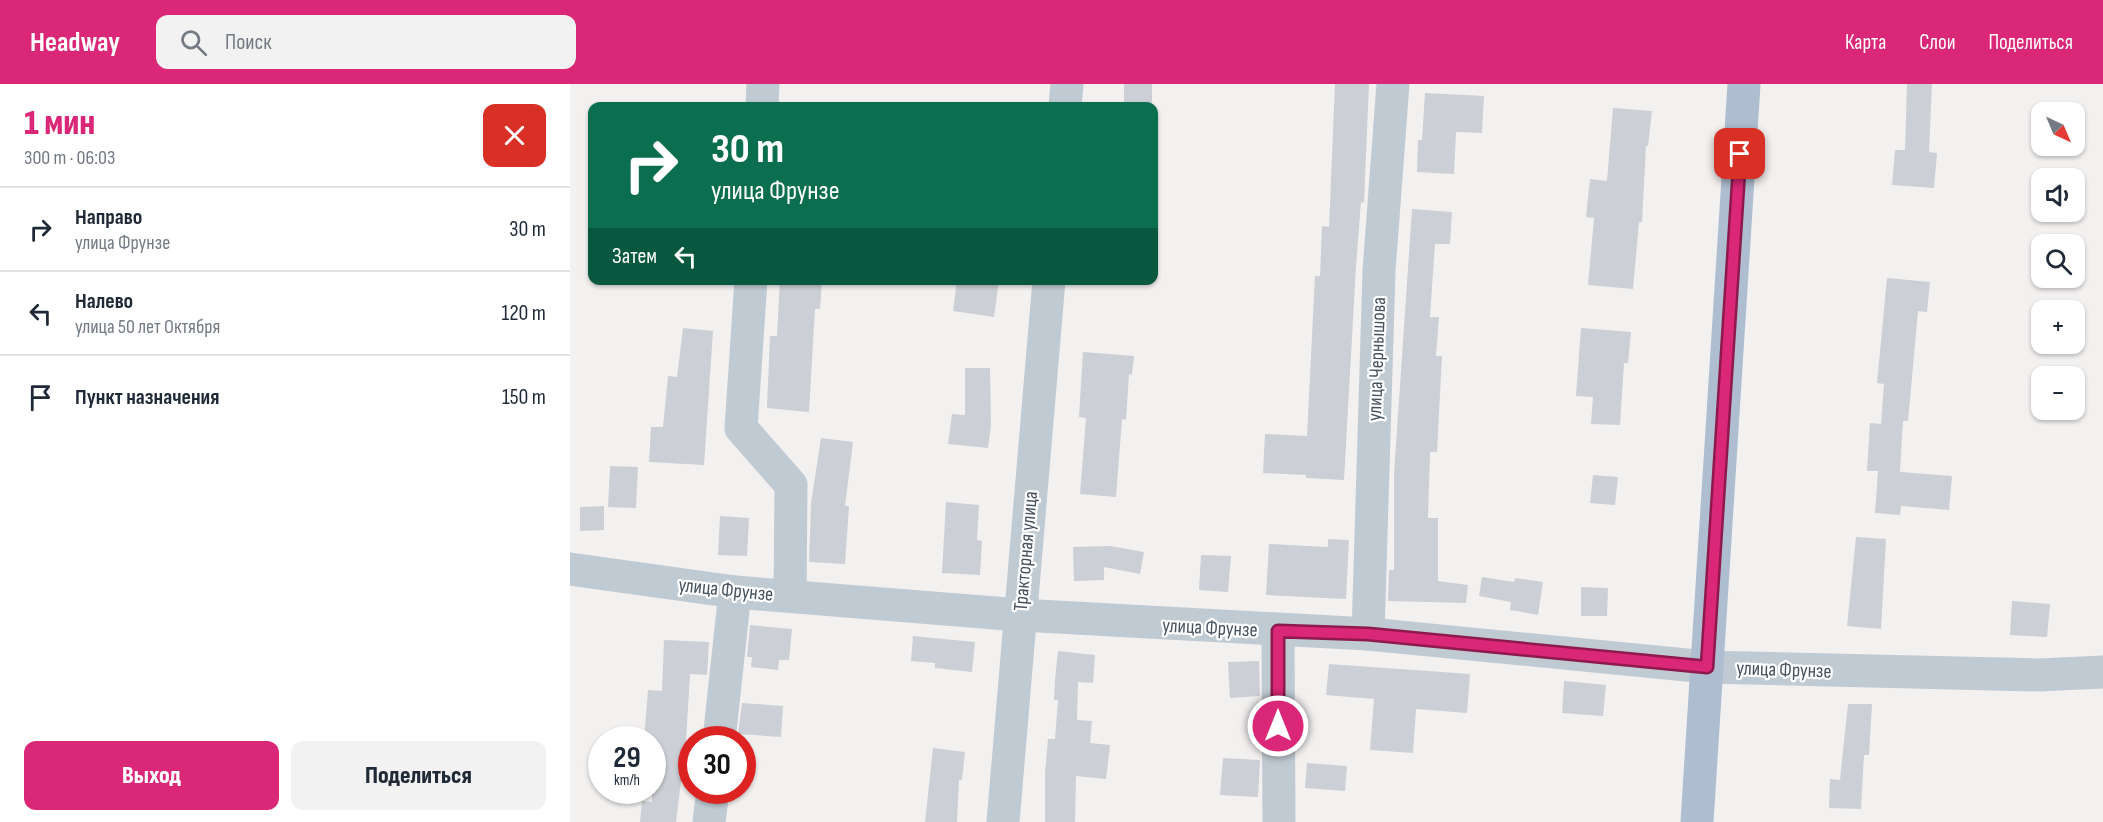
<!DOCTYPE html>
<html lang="ru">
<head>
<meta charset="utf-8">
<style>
  :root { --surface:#fff; --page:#f2f2f3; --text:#1f2937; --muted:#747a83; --line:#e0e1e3; --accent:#db2777 }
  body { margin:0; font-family:"Sofia Sans Condensed",sans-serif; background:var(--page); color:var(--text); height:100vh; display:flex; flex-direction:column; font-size:22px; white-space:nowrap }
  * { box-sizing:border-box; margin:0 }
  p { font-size:20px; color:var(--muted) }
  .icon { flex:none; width:33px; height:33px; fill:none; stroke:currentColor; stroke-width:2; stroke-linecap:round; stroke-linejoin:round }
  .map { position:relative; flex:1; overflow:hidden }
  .drawer { display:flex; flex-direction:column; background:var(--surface); width:570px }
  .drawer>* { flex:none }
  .hud { position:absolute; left:18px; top:18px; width:570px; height:183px; border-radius:12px; box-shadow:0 2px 4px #0004; background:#0b6e4f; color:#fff; overflow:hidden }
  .needle { width:39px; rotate:136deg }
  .fabs { position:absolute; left:1461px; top:18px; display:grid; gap:12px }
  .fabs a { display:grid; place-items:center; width:54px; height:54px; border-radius:12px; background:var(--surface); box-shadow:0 2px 4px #0004; font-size:30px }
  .speed { position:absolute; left:18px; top:642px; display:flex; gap:12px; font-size:30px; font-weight:700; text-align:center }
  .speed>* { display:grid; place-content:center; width:78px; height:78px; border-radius:50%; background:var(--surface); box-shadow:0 2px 4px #0004; line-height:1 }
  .speed small { font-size:15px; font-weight:400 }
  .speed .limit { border:9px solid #d22; background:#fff; color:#111 }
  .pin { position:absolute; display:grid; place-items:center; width:51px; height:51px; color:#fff; margin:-26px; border-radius:12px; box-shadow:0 3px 9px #0006 }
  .me { position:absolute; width:66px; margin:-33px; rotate:0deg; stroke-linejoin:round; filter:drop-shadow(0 0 4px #0008) }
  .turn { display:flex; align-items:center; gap:21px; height:126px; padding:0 24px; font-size:27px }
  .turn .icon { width:78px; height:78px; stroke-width:2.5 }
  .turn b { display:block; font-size:42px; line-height:51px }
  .then { display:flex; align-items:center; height:57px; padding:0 24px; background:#0003; gap:12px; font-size:22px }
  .round { display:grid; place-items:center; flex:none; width:63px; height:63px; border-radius:12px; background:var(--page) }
  .summary { display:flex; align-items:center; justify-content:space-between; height:102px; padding:0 24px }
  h1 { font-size:36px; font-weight:800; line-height:45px; color:var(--accent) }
  .action { display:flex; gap:12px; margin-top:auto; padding:12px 24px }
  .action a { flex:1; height:69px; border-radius:12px; background:var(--accent); color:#fff; font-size:24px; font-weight:800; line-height:69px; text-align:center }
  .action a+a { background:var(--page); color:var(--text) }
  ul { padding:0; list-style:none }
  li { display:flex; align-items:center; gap:18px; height:84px; padding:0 24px; border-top:2px solid var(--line) }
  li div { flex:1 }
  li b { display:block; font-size:22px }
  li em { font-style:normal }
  header { display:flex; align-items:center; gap:36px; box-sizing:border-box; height:84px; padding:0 30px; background:var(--accent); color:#fff }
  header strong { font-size:28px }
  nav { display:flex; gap:33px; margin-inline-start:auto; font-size:21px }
  .search { width:420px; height:54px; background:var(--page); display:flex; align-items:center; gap:15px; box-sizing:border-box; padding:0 21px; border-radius:12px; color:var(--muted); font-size:22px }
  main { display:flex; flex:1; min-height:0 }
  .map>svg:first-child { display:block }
</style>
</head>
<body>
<header>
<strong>Headway</strong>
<div class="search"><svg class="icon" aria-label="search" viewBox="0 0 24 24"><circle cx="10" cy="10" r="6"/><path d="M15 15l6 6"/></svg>Поиск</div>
<nav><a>Карта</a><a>Слои</a><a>Поделиться</a></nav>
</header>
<main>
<section class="drawer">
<div class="summary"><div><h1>1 мин</h1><p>300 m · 06:03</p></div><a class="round" style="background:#d93025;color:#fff"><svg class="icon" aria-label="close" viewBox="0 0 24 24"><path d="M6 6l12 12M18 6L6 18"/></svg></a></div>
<ul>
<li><svg class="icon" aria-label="right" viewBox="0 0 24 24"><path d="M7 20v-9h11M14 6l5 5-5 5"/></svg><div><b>Направо</b><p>улица Фрунзе</p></div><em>30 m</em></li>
<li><svg class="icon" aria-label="left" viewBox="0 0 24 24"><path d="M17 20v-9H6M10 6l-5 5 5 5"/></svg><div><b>Налево</b><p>улица 50 лет Октября</p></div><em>120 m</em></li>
<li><svg class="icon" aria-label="arrive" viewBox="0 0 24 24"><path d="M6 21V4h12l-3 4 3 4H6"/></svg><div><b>Пункт назначения</b></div><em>150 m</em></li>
</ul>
<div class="action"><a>Выход</a><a>Поделиться</a></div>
</section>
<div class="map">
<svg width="1533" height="738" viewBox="0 0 1533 738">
  <rect width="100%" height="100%" fill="#f3f0f0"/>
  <!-- building -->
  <g fill="#cccfd5">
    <rect x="554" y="0" width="28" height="22"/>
    <polygon points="765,0 799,0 794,119 791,118 786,182 774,396 736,394 736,391 693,389 695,350 737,352 745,192 750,192 752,142 759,143"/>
    <polygon points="1337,0 1362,0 1359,68 1367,69 1364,104 1322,101 1325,66 1335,66"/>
    <polygon points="855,9 914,12 912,49 886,48 884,90 847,88 848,56 852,56"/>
    <polygon points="1043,24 1082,27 1078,62 1076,62 1072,138 1069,138 1063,205 1018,201 1024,134 1016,133 1020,95 1037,97"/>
    <polygon points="842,125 882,128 880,160 865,160 860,233 869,233 866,272 872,272 867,368 860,368 858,434 868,434 868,497 898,501 896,519 818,517 819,486 824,486 824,390"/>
    <polygon points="1317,194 1360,198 1357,228 1348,227 1338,337 1333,337 1330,388 1382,392 1379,426 1331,422 1330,431 1305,429 1308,387 1297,387 1300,339 1311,340 1314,300 1307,299"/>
    <polygon points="210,196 252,196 250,225 245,225 239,328 197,324 200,252 207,252"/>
    <polygon points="387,196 429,196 424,233 383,227"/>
    <polygon points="113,244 143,247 134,381 79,378 81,343 93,343 98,292 107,293"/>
    <polygon points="1011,244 1061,248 1058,279 1054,279 1050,341 1021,340 1023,313 1006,312"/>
    <polygon points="513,268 564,272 562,291 559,290 556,336 552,335 546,413 510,410 516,334 509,333"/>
    <polygon points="395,284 420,284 421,342 418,364 378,360 382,330 395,331"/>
    <polygon points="251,354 283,358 275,422 279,422 275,480 239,478 241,419"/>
    <polygon points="40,382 68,383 66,424 38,423"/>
    <polygon points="1023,391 1048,393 1045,421 1020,419"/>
    <polygon points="376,418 409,421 407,456 412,457 410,491 372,489"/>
    <polygon points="34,422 34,446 10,447 10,423"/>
    <polygon points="150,432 179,434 177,472 148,471"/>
    <polygon points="1286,453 1316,455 1311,545 1277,542"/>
    <polygon points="758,455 779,456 776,515 696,511 699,460 758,463"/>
    <polygon points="540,462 574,468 570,490 534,483 534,496 504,497 503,463"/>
    <polygon points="631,471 661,472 658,508 629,506"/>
    <polygon points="912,493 944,498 945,494 973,498 968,531 940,526 941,518 909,512"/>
    <polygon points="1011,503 1038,504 1037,532 1011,532"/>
    <polygon points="1442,517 1480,520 1477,553 1440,551"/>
    <polygon points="180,541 222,545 219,576 209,576 208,586 181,583 182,573 177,573"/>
    <polygon points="343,552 405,558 402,588 365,584 365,579 341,577"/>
    <polygon points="94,556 139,558 137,591 120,590 116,657 106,738 70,738 72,717 82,718 82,656 74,656 78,606 92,607"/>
    <polygon points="488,567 525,571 523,599 508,598 507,636 522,637 520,659 540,661 536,695 506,692 505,738 475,738 475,689 478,655 485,655 488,616 484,616 485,596"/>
    <polygon points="689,577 690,612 660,614 658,578"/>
    <polygon points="759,580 900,590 897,629 846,625 843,669 800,666 804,615 756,611"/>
    <polygon points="994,597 1036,601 1033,632 992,629"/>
    <polygon points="172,619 213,622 211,653 168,650"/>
    <polygon points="1278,620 1302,620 1299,671 1294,671 1291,725 1259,724 1260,695 1270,696"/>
    <polygon points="363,664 395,668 392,696 389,696 387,738 355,738"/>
    <polygon points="653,674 690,676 688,713 650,711"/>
    <polygon points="737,679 777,682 775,707 735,704"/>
  </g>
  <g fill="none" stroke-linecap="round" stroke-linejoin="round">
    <!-- minor -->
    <g stroke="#c0cad3" stroke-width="33">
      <polyline points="192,22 193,0"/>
      <polyline points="495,22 497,0"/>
      <polyline points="181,196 171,344 221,401 220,512"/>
      <polyline points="0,485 165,508 450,531 798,550 1137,583 1469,591 1533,588"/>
      <polyline points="708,547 709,738"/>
      <polyline points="798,550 809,187 823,0"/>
      <polyline points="149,656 165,508"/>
      <polyline points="139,738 143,706"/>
      <polyline points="433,738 479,196"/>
    </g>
    <!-- major -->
    <polyline stroke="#aebed0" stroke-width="33" points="1127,738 1174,0"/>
  </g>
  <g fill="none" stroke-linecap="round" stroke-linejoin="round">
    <defs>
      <polyline id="route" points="708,642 708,547 798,550 1137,583 1170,70"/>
    </defs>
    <!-- route casing -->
    <use href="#route" stroke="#8e194d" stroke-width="15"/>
    <!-- route -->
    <use href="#route" stroke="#db2777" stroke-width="10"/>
  </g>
  <g text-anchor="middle" stroke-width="4.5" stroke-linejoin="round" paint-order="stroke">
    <!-- street labels -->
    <g font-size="20" fill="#47525f" stroke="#fff">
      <text transform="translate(806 275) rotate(-88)" y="7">улица Чернышова</text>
      <text transform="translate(455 467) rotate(-85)" y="7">Тракторная улица</text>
      <text transform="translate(156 505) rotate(6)" y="7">улица Фрунзе</text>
      <text transform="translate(640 543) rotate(3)" y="7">улица Фрунзе</text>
      <text transform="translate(1214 585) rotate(2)" y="7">улица Фрунзе</text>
    </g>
  </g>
</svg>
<div class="fabs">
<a><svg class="needle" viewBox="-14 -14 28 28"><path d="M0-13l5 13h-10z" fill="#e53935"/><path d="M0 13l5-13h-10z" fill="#747a83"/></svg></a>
<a><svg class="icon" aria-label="sound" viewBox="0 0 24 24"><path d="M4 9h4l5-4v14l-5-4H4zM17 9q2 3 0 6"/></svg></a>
<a><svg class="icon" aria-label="search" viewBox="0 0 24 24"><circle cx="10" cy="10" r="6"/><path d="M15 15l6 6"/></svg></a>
<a>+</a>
<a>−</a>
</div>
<div class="speed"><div>29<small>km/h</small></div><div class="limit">30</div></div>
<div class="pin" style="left:1170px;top:70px;background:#d93025"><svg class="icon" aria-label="arrive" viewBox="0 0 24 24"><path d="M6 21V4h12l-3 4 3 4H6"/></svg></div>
<svg class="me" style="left:708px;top:642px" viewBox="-20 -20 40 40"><circle r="17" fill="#db2777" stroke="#fff" stroke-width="3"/><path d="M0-11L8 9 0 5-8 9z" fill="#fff"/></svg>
<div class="hud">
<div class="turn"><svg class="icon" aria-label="right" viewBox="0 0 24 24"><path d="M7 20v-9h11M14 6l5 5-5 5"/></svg><div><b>30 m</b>улица Фрунзе</div></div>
<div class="then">Затем<svg class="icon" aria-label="left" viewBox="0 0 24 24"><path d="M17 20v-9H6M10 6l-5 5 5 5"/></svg></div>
</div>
</div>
</main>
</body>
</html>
